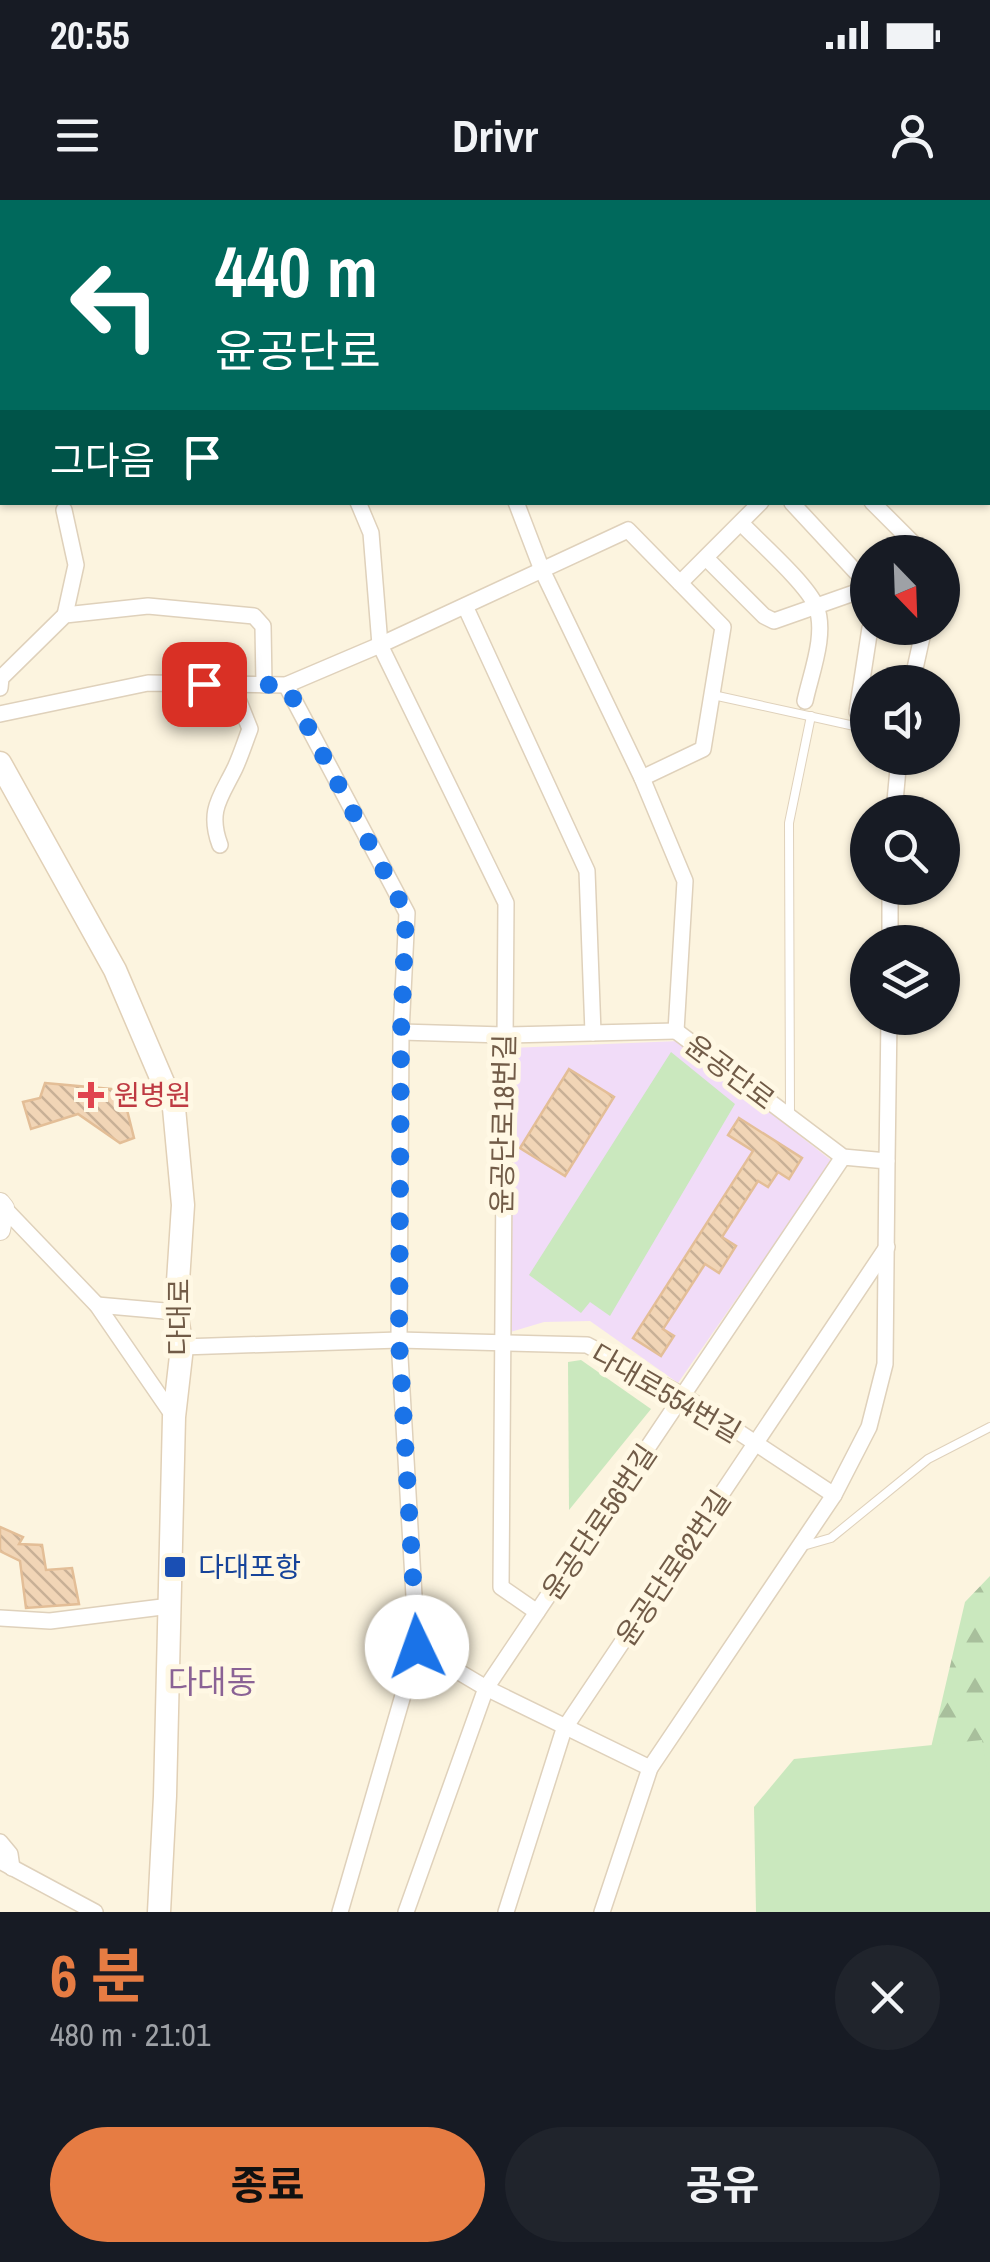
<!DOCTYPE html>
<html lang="ko">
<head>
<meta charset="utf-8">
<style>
  :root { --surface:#171b24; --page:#20242c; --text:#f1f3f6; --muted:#9ea1a6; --accent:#e67c43 }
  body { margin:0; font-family:"Archivo Narrow","Noto Sans KR",sans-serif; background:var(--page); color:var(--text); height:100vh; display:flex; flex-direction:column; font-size:38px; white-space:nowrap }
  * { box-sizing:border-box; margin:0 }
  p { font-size:32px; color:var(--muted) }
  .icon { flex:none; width:55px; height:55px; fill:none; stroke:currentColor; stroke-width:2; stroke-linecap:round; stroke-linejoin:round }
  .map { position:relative; height:1712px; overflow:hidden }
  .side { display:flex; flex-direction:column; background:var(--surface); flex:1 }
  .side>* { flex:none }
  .hud { position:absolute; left:0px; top:0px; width:990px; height:305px; box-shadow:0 2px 8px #0004; background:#00695c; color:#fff; overflow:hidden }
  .needle { width:65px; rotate:157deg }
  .controls { position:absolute; left:850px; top:335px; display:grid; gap:20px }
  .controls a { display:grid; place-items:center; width:110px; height:110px; border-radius:50%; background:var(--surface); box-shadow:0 2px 8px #0004; font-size:50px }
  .pin { position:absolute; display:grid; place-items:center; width:85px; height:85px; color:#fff; margin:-42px; border-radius:20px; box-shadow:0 5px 15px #0006 }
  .me { position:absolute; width:110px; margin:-55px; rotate:357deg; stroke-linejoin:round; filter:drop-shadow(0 0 8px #0008) }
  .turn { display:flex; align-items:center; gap:35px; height:210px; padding:0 50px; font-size:45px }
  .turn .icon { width:130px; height:130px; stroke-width:2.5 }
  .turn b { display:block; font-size:70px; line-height:85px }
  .then { display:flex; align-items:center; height:95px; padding:0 50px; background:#0003; gap:20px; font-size:38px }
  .round { display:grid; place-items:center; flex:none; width:105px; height:105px; border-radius:52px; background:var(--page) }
  .overview { display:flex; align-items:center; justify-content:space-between; height:170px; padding:0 50px }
  h1 { font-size:60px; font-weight:700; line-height:75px; color:var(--accent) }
  .primary-button { display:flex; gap:20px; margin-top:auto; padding:20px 50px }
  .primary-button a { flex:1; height:115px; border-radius:60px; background:var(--accent); color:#111; font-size:40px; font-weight:700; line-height:115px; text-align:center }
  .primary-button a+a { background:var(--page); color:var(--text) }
  .status { display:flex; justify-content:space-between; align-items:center; height:70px; padding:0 50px; background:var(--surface); direction:ltr }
  .status svg { height:28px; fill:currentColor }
  header { display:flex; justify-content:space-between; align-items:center; height:130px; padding:0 50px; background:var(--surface); font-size:45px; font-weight:700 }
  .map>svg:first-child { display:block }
</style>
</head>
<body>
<div class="status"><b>20:55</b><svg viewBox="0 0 49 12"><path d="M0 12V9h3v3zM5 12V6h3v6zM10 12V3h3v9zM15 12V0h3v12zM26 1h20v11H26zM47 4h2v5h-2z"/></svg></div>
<header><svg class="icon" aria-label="menu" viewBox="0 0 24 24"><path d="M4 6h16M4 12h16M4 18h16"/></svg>Drivr<svg class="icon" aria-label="person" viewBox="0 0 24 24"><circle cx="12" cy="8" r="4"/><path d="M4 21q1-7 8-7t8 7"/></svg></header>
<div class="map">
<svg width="990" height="1712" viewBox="0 0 990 1712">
  <defs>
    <pattern id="forest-firs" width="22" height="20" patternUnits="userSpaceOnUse" patternTransform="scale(2.5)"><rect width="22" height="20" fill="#cae8be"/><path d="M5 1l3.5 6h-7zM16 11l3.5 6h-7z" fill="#a8bf9c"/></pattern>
    <pattern id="building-back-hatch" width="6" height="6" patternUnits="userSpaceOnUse" patternTransform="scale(2.5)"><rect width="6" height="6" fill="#f1d5b6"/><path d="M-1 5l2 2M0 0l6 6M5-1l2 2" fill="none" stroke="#c8b096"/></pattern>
  </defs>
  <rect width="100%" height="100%" fill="#fcf4df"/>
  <!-- education -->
  <polygon fill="#f1dcf8" points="679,841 832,961 678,1183 590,1121 544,1122 507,1133 510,848"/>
  <!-- forest -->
  <polygon fill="url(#forest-firs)" points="990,1376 990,1712 839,1712 926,1569 965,1402"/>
  <!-- park -->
  <g fill="#cae8be">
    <polygon points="671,852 735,904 610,1116 590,1102 581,1113 529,1075"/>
    <polygon points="581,1160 651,1209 569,1310 568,1162"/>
    <polygon points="982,1540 990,1583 990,1712 756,1712 754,1607 794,1559"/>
  </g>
  <!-- building -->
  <g fill="url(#building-back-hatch)" stroke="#e3be97" stroke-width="2.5">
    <polygon points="569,869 614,897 565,976 520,948"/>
    <polygon points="45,883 122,890 134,938 120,943 78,914 31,929 23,902 40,898"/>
    <polygon points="739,918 802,958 789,979 778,972 768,987 758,981 722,1037 736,1046 719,1073 705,1064 663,1129 674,1136 661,1156 633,1138 753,951 728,935"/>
    <polygon points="0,1327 23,1337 19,1344 42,1345 46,1370 72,1368 79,1404 26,1408 20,1361 0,1351"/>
  </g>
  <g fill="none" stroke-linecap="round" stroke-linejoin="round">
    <defs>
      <g id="service">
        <polyline points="193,0 197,0"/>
        <polyline points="713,495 868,529"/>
        <polyline points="790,915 789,623 811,516"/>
        <polyline points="803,1346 831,1338 928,1259 990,1227"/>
      </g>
      <g id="minor">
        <polyline points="145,0 147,2"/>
        <polyline points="600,0 600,2"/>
        <polyline points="886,0 890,2"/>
        <polyline points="341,2 348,0"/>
        <polyline points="988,49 990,49"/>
        <polyline points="358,302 371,333 380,445 506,703 501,1387 537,1412"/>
        <polyline points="516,302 542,370 642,578 685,681 676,831"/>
        <polyline points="872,302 922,352"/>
        <polyline points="792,303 868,385"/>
        <polyline points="64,310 76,365 65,415"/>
        <path d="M741,323c18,19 65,60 75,83 11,28 -5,67 -11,95"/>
        <polyline points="706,358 764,416 774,421 868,388"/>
        <polyline points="680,383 761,302"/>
        <polyline points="465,406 587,671 593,833"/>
        <polyline points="912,482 924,428"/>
        <polyline points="286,485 407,713 401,832 399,1140 417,1447 340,1712"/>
        <polyline points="0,488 1,478 65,415 148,406 254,416 263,426 264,485"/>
        <polyline points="857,512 870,428"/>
        <polyline points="0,514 148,483 286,485 380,445 628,330 723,427 703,549 642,578"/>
        <polyline points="894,612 899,558"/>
        <path d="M220,645c-13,-35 1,-48 15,-77 6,-13 10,-26 15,-39l-18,-45"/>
        <polyline points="890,742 890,688"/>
        <polyline points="401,832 504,835 676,831"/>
        <polyline points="887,961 889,818"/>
        <polyline points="4,1008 97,1105 174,1217"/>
        <polyline points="97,1105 176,1112"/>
        <polyline points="182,1147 399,1140 587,1145 684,1196 834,1295"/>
        <polyline points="0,1418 50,1421 170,1406"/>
        <polyline points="417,1447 486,1488 650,1568"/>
        <polyline points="0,1642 10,1654 12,1668"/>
        <polyline points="0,1661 95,1712"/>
        <polyline points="406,1712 486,1488 843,957"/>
        <polyline points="506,1712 564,1529 887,1047"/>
        <polyline points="602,1712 650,1568 834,1295 869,1227 885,1164 887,961 843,957 676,831"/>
      </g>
      <polyline id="tertiary" points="0,1003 4,1008 0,1030"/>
      <polyline id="secondary" points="0,563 115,770 174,908 183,1005 176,1112 182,1147 174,1217 165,1596 159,1712"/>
    </defs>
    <!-- service casing -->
    <use href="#service" stroke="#dfd1bb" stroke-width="10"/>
    <!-- minor casing -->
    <use href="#minor" stroke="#dfd1bb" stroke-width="18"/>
    <!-- tertiary casing -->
    <use href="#tertiary" stroke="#dfd1bb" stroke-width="22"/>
    <!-- secondary casing -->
    <use href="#secondary" stroke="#e1d0b6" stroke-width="25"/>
    <!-- service -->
    <use href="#service" stroke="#fff" stroke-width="8"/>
    <!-- minor -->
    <use href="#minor" stroke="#fff" stroke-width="15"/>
    <!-- tertiary -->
    <use href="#tertiary" stroke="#fff" stroke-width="20"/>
    <!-- secondary -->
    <use href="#secondary" stroke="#fff" stroke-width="22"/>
  </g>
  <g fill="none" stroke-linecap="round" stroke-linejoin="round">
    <!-- route -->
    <polyline stroke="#1a73e8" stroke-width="18" stroke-dasharray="0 32.4" points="204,484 286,485 406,713 401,832 399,1140 417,1447"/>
  </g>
  <!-- markers -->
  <path fill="#e0444e" stroke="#fff8e4" stroke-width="4" d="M86 880h10v10h10v10h-10v10h-10v-10h-10v-10h10z"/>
  <rect fill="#1a4fb4" stroke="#fff8e4" stroke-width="4" x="163" y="1355" width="24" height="24" rx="5"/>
  <g text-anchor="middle" stroke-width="10" stroke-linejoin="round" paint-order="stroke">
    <!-- street labels -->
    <g font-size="28" fill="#715b47" stroke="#fff8e4">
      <text transform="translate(730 872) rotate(37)" y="10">윤공단로</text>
      <text transform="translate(503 924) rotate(-89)" y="10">윤공단로18번길</text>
      <text transform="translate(179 1117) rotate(-90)" y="10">다대로</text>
      <text transform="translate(666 1193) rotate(30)" y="10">다대로554번길</text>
      <text transform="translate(599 1322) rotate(-56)" y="10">윤공단로56번길</text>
      <text transform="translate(673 1368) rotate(-56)" y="10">윤공단로62번길</text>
    </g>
    <!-- health labels -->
    <g font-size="28" fill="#be3a42" stroke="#fff8e4" text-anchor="start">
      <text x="114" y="905">원병원</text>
    </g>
    <!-- transit labels -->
    <g font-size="28" fill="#164399" stroke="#fff8e4" text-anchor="start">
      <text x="198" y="1377">다대포항</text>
    </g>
    <!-- quarter labels -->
    <g font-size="32" fill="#8a6295" stroke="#fff8e4">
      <text x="212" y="1493">다대동</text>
    </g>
  </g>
</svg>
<div class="controls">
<a><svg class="needle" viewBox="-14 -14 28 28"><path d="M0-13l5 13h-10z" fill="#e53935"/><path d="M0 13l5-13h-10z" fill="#9ea1a6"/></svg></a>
<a><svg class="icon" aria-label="sound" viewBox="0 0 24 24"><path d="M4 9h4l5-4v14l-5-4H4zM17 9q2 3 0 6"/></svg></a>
<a><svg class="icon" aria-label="search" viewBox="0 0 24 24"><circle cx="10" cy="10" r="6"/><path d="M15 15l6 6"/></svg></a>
<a><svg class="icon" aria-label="layers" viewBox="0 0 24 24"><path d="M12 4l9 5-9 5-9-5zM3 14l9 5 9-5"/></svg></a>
</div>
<div class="pin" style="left:204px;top:484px;background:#d93025"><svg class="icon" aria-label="arrive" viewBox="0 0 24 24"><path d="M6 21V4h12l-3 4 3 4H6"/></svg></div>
<svg class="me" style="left:417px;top:1447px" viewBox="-20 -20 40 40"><circle r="19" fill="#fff"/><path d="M0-13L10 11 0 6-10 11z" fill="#1a73e8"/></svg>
<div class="hud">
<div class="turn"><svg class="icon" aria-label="left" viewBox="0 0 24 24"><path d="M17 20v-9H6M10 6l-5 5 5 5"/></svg><div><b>440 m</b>윤공단로</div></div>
<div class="then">그다음<svg class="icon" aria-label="arrive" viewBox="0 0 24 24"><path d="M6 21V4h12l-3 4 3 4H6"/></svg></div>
</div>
</div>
<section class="side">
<div class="overview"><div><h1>6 분</h1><p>480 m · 21:01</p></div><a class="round"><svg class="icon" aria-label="close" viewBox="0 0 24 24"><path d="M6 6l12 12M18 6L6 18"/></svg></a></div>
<div class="primary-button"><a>종료</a><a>공유</a></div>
</section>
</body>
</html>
